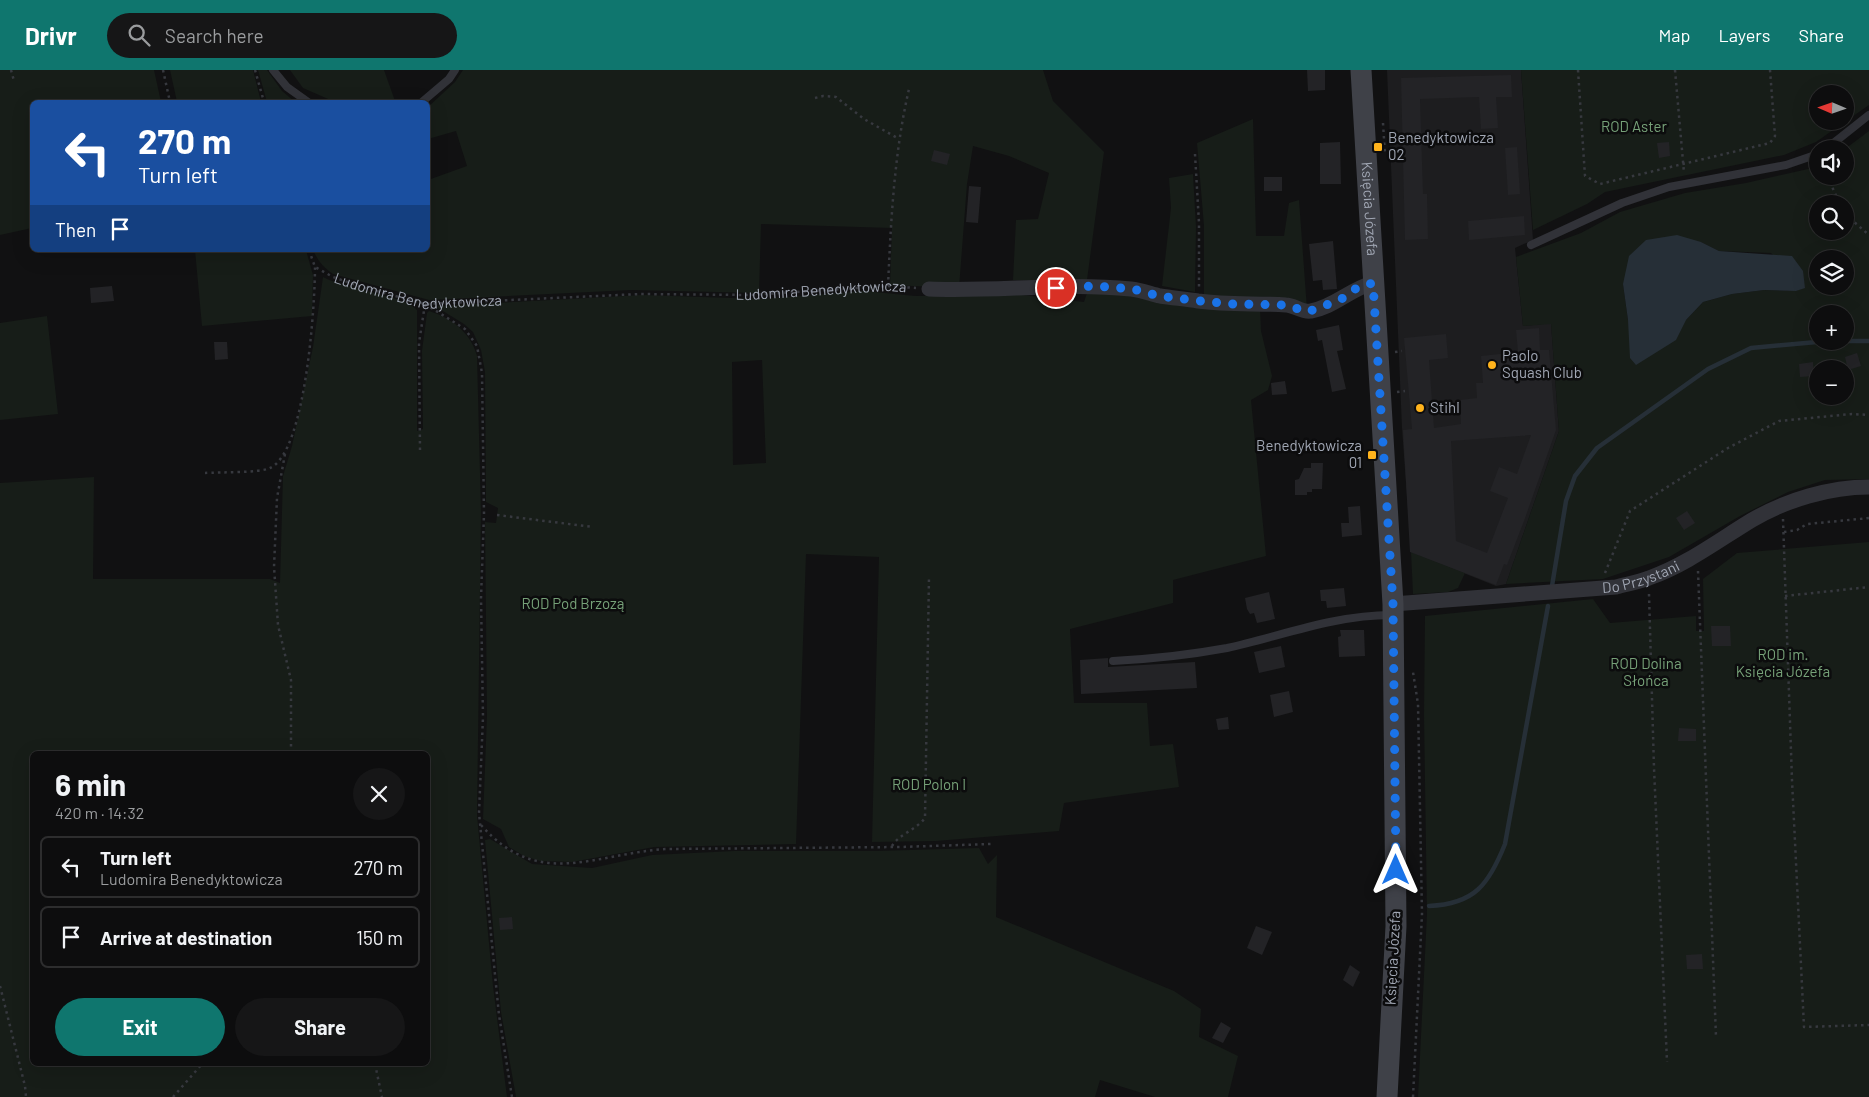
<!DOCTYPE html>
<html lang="en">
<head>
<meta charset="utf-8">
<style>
  :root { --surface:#0d0d0e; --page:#161617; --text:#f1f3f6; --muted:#9a9c9e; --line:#2d2d2e; --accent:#0f766e }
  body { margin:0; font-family:Barlow,sans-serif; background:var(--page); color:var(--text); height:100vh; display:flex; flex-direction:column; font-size:19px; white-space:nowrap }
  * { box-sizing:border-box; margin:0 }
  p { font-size:16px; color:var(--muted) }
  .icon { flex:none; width:28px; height:28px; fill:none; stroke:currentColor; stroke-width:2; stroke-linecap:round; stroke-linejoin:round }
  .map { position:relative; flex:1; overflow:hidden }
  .panel { position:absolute; left:30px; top:681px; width:400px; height:315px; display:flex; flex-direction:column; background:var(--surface); border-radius:8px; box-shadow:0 5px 20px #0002,0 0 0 1px var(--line) }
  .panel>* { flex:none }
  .guide { position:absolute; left:30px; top:30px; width:400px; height:152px; border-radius:8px; box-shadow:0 5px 20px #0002,0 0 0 1px var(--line); background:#1a4fa0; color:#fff; overflow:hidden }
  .needle { width:32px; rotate:272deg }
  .tools { position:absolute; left:1809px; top:15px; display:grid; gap:10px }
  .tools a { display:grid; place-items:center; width:45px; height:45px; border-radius:50%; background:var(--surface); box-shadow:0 5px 20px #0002,0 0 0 1px var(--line); font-size:25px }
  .pin { position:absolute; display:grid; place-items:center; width:42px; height:42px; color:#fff; margin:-21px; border:2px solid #fff; border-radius:50%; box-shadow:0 1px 5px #0007 }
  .me { position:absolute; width:55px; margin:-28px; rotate:0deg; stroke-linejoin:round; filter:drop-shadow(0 0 4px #0008) }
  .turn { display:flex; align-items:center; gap:18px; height:105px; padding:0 25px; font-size:22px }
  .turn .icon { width:65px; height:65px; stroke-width:2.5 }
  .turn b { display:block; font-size:35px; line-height:42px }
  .then { display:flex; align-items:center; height:48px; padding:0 25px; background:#0003; gap:10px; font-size:19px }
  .round { display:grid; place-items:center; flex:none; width:52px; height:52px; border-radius:26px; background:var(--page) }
  .summary { display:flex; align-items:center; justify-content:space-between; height:85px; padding:0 25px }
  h1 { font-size:30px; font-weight:700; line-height:38px }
  .primary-button { display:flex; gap:10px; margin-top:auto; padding:10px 25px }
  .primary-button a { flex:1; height:58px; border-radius:30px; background:var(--accent); color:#fff; font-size:20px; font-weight:700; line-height:58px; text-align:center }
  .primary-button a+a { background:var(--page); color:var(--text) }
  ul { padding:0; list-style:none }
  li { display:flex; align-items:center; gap:15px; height:62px; margin:0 10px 8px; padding:0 15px; border:2px solid var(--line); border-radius:8px }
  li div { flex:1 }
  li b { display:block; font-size:19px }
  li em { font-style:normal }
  header { display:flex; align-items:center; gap:30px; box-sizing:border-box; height:70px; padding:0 25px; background:var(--accent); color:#fff }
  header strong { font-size:24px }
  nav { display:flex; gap:28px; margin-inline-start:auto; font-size:18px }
  .search { width:350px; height:45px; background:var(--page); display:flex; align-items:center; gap:12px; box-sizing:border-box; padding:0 18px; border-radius:28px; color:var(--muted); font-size:19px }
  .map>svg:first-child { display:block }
</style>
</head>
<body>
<header>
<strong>Drivr</strong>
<div class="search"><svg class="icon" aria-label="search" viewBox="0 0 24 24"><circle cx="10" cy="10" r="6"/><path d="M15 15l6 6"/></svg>Search here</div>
<nav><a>Map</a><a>Layers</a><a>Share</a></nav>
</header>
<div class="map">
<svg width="1869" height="1027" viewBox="0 0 1869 1027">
  <rect width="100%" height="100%" fill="#111112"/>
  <!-- built -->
  <polygon fill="#1d1d1f" points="1387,0 1521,0 1533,170 1515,178 1523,256 1551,253 1559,361 1506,514 1496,516 1411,482 1402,358"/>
  <!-- green -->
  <g fill="#171d18" fill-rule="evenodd">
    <polygon points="0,0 154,0 161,32 32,32 32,158 0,165"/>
    <polygon points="170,0 253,0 261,32 177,32"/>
    <polygon points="258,0 267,0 282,21 295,32 267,32"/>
    <polygon points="290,0 384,0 395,31 335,32 303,18"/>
    <path d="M463,0h580l10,31 51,51 -17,128h-74l3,-60 22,-1 11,-46 -40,-17 -36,-10 -6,38 -8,104 -69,-3 2,-57 -131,-4 -2,69 -128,-3 -202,10 -96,-26c-10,-7 -15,-13 -20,-24h115v-70l39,-14 -11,-35 -28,8v-32l27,-25z"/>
    <path d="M1521,0h348v35l-53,37 -32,13 -179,37 -18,12 -54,26zM1818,24h27v27h-27z"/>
    <polygon points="1253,49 1256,166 1284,166 1289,133 1299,130 1307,239 1204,226 1204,156 1197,73"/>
    <path d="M1869,61v348l-44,1 -37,12 -48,24 -71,41 -66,22 -97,5 53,-153 -8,-107 -28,2 -7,-69 65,-24 39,-21 65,-19 61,-10 71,-16 1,9h27v-27zM1818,134h27v27h-27zM1701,172l18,9 52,2 34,34 -9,4 -32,-1 -32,4 -29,8 -17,18h-58l-5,-36zM1818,189h27v27h-27zM1818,244h27v27h-27zM1818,299h27v27h-27z"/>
    <polygon points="1193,104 1196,157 1195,222 1162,216 1171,138 1169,108"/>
    <polygon points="195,180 306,180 313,205 312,246 202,256"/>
    <path d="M323,207c22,12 83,19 94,33v121l6,-2 -1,-78 5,-38 2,-2c23,7 42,22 48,45l4,157 -4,302 16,171 14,111h-507v-614l94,-6 -1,102h177l10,4 3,-107 9,-30 21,-99zM32,684h396v310h-396z"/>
    <path d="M1093,220l167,18 1,23 11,45 -4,14 -17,10 15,156 -93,24v23l-103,26 4,74h73l3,43 23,-2 6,43 -115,16 -5,28 -123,10 -64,1 7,-285 -73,-3 -10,290 -142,3 -82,15 -32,-1 -16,-5 -15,-9 -8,-18 -18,-10 4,-103 -2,-194 11,1 2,-15 -12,-6 -1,-130 -4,-22 -8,-18 -9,-8 -26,-16v-2l205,-11 118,4 104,-8 50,5 107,-1 62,7 3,-9zM762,290l4,103 -33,2 -1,-103z"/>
    <polygon points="47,246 58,344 0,350 0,253"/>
    <polygon points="1869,472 1869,1027 1418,1027 1427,844 1424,645 1425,546 1593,529 1610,553 1696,546 1696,561 1704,561 1703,509 1737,483"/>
    <polygon points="1411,482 1465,503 1458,518 1448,522 1413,524"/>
    <polygon points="490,769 532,794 592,798 652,785 734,781 876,781 979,778 988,794 997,785 996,847 1174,921 1201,939 1199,967 1238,986 1228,1027 1155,1027 1100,1010 1095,1027 516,1027 501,942 485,770"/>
  </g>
  <!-- water -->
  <polygon fill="#262f37" points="1677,165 1701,172 1719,181 1792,186 1803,201 1805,218 1796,221 1764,220 1732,224 1703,232 1686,250 1676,270 1636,295 1630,288 1628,250 1623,214 1629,186 1646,170"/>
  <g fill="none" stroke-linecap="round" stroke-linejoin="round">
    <!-- stream -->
    <g stroke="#262f37" stroke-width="4.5">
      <polyline points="1845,271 1869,271"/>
      <polyline points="1552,516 1566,431 1575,406 1597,378 1708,299 1751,278 1828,271"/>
      <path d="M1429,836c46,-2 60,-22 76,-62l43,-238"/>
    </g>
  </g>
  <!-- building -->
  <g fill="#232326" fill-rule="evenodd">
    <polygon points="1307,0 1325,0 1325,20 1308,21"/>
    <polygon points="1511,5 1512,27 1496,27 1498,58 1481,59 1479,27 1420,29 1423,124 1427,124 1428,169 1405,170 1401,8"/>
    <polygon points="1340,72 1341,114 1320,114 1320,73"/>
    <polygon points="1669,72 1670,86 1659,88 1657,73"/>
    <polygon points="1517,77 1520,124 1508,125 1505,78"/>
    <polygon points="934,80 950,84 947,95 931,91"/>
    <rect x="1264" y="107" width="18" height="14"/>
    <polygon points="969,116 981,117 978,153 966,152"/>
    <polygon points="1524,146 1525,165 1469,170 1468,151"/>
    <polygon points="1333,171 1337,219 1323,220 1322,210 1313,211 1309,174"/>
    <polygon points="112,216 114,231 91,233 90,218"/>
    <polygon points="1339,255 1343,280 1337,281 1346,319 1332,322 1322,270 1318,271 1316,260"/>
    <path d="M1539,258l1,22h9l7,80 -32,91 -17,44 -3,-1 -8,21 -86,-33 -7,-122 9,-1 -8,-91 42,-4 2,24 -19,2 5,68 27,-4 -1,-24 17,-2 -1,-15h7l-2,-27 37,-4 -2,-22zM1531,365l-14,39 -18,-7 -9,24 18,7 -21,55 -31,-12 -5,-100z"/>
    <polygon points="214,272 227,272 228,289 215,290"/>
    <polygon points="1857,283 1861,296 1848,300 1845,287"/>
    <polygon points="1813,292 1814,306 1800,307 1799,294"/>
    <polygon points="1285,311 1287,324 1272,325 1271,313"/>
    <polygon points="1311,393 1323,393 1322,419 1312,419 1312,422 1307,422 1307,425 1295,425 1295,410 1299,409 1304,398 1311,398"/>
    <polygon points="1360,436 1362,465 1342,467 1341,453 1349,453 1348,437"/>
    <polygon points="1687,441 1695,453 1684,460 1676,448"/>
    <polygon points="1344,518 1346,536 1327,538 1326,531 1321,531 1320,520"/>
    <polygon points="1269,522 1275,549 1257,553 1254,543 1250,544 1247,539 1245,528"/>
    <polygon points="1711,556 1730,556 1731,576 1712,576"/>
    <polygon points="1340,560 1364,560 1365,586 1339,587 1338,567 1341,566"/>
    <polygon points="1281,576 1285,597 1259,603 1254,582"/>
    <polygon points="1108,588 1108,597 1195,592 1197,618 1081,624 1080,590"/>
    <polygon points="1289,621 1293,642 1274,647 1270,625"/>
    <polygon points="1228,647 1229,659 1218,660 1216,649"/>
    <polygon points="1679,658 1696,659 1696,671 1678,671"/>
    <polygon points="512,847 513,859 500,860 499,848"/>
    <polygon points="1256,856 1272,862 1262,885 1247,878"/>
    <polygon points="1702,884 1703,899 1687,899 1686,885"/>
    <polygon points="1350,895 1360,902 1353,917 1343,910"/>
    <polygon points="1221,952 1231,958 1223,973 1212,968"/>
  </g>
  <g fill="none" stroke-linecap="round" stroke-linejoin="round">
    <!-- path -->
    <g stroke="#37393f" stroke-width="2.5" stroke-dasharray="2.5 4" stroke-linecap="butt">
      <polyline points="11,0 14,11"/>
      <polyline points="163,0 170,32"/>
      <polyline points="255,0 264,32"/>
      <polyline points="1578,0 1585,106 1600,114 1770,73 1775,66 1770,0"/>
      <polyline points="1675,0 1684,103"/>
      <polyline points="815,28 823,26 836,27 864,49 899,69"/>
      <polyline points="1383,53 1385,85"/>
      <polyline points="1195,84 1199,153 1199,217"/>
      <polyline points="1827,106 1840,134"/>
      <polyline points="1845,144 1869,165"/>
      <path id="s1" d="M309,180l6,17 18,10 29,10 63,17 215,-10 110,1 138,-9 28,2"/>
      <path d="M888,216c3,-66 6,-132 21,-197"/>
      <polyline points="425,234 465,259 477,276 482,303 484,444 481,528 483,647 479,743 499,945 512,1027"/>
      <polyline points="1395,282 1402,281"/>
      <polyline points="1397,322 1405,321"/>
      <polyline points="420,380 419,273 425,234"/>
      <polyline points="285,384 277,428 274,497 278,555 291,610 291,684"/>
      <path d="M205,403c15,-1 55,0 65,-5 36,-16 45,-164 45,-201"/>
      <polyline points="497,445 593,457"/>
      <polyline points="1783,449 1792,710 1804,957 1869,955"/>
      <polyline points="1784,462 1797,460 1807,454 1869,448"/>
      <polyline points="1698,501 1716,967"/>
      <polyline points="1605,503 1630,441 1728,378 1779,351 1852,344 1869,345"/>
      <polyline points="1649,524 1654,698 1667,992"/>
      <polyline points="1785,526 1869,517"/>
      <path d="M481,755c58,66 114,28 186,24l233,-2 91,-3"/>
      <path d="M892,776c7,-12 24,-16 33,-28l4,-241"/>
      <polyline points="0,916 25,1016 26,1027"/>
      <polyline points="375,994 382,1027"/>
      <polyline points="173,1027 202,994"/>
      <polyline points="1413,1027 1422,844 1418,634 1413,602"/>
    </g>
    <!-- lane -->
    <g stroke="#313238" stroke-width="8">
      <polyline points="273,0 287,17 308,32"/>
      <polyline points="422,32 449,9 455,0"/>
      <polyline points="1826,79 1869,45"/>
      <polyline points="1531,175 1622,133 1669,117 1786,95 1818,84"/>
      <path d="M1113,591c38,-2 76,-6 114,-13 54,-12 108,-33 164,-33"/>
    </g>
    <!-- street -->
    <g stroke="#313238" stroke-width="15">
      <path d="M929,219c67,3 135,-7 202,0 10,1 20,5 29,7 13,2 26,3 38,5 30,4 58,2 88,4 8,0 17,8 25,6 23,-4 39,-22 62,-28"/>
      <path id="s2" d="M1393,534l223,-17c11,-3 23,-5 33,-9 37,-13 70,-38 103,-58 34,-20 78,-33 117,-33"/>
    </g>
    <!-- secondary -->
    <path stroke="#3f4148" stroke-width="21" id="s3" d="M1361,0l32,534 3,322 -9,171"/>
  </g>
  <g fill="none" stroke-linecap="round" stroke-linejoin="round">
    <!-- route -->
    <polyline stroke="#1a73e8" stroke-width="9" stroke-dasharray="0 16.2" points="1056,218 1095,216 1133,219 1159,226 1200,231 1233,234 1287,235 1307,242 1340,230 1358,217 1373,213 1393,534 1396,800"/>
  </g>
  <!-- markers -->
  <g fill="#ffb31c" stroke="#0c0c0d" stroke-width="2">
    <rect x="1373" y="72" width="10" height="10" rx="2.5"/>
    <circle cx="1492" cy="295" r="5"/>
    <circle cx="1420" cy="338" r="5"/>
    <rect x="1367" y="380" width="10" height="10" rx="2.5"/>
  </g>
  <g text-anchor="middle" stroke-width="5" stroke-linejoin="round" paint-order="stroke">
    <!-- park labels -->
    <g font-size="15" fill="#76a178" stroke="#0c0c0d">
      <text x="1634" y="62">ROD Aster</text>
      <text x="573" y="539">ROD Pod Brzozą</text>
      <text x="1783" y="590">ROD im.<tspan x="1783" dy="17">Księcia Józefa</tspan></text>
      <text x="1646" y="599">ROD Dolina<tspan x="1646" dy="17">Słońca</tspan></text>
      <text x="929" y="720">ROD Polon I</text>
    </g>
    <!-- poi labels -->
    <g font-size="15" fill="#a1a7b4" stroke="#0c0c0d" text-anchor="start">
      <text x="1388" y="73">Benedyktowicza<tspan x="1388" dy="17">02</tspan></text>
      <text x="1502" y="291">Paolo<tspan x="1502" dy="17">Squash Club</tspan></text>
      <text x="1430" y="343">Stihl</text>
      <text x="1362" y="381" text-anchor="end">Benedyktowicza<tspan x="1362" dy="17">01</tspan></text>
    </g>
    <!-- street labels -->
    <g font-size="15" fill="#a1a7b4" stroke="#0c0c0d">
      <text dy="5" stroke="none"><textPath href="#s3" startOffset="139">Księcia Józefa</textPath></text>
      <text dy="5" stroke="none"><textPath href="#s1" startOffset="126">Ludomira Benedyktowicza</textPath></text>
      <text dy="5" stroke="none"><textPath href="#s1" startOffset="531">Ludomira Benedyktowicza</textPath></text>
      <text dy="5" stroke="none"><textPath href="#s2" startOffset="250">Do Przystani</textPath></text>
      <text transform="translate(1393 888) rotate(-87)" y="5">Księcia Józefa</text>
    </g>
  </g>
</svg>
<div class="tools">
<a><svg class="needle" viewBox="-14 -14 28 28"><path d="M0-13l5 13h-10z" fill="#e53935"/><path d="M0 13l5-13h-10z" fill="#9a9c9e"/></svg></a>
<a><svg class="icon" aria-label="sound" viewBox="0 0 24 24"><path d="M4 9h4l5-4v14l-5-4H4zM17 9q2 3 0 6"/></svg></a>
<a><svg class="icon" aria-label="search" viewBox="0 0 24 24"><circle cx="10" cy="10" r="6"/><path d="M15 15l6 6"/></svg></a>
<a><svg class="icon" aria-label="layers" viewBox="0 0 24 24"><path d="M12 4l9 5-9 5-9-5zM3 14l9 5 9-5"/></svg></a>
<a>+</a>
<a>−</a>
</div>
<div class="pin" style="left:1056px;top:218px;background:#d93025"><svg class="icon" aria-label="arrive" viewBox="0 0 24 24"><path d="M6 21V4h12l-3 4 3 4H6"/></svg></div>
<svg class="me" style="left:1396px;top:800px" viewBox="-20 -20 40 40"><path d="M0-17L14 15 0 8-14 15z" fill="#1a73e8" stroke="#fff" stroke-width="4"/></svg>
<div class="guide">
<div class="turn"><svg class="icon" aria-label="left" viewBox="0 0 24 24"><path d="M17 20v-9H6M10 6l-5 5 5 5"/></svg><div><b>270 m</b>Turn left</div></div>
<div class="then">Then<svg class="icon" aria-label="arrive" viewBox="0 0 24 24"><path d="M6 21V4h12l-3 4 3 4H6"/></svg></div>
</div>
<section class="panel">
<div class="summary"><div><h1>6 min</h1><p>420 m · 14:32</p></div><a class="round"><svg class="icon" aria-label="close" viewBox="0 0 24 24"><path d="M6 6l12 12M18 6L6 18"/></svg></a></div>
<ul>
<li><svg class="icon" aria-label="left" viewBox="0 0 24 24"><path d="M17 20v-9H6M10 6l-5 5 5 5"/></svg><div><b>Turn left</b><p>Ludomira Benedyktowicza</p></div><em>270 m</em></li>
<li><svg class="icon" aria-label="arrive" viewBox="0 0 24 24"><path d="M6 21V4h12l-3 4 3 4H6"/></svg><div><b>Arrive at destination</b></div><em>150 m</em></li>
</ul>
<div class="primary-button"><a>Exit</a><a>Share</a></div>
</section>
</div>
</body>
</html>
